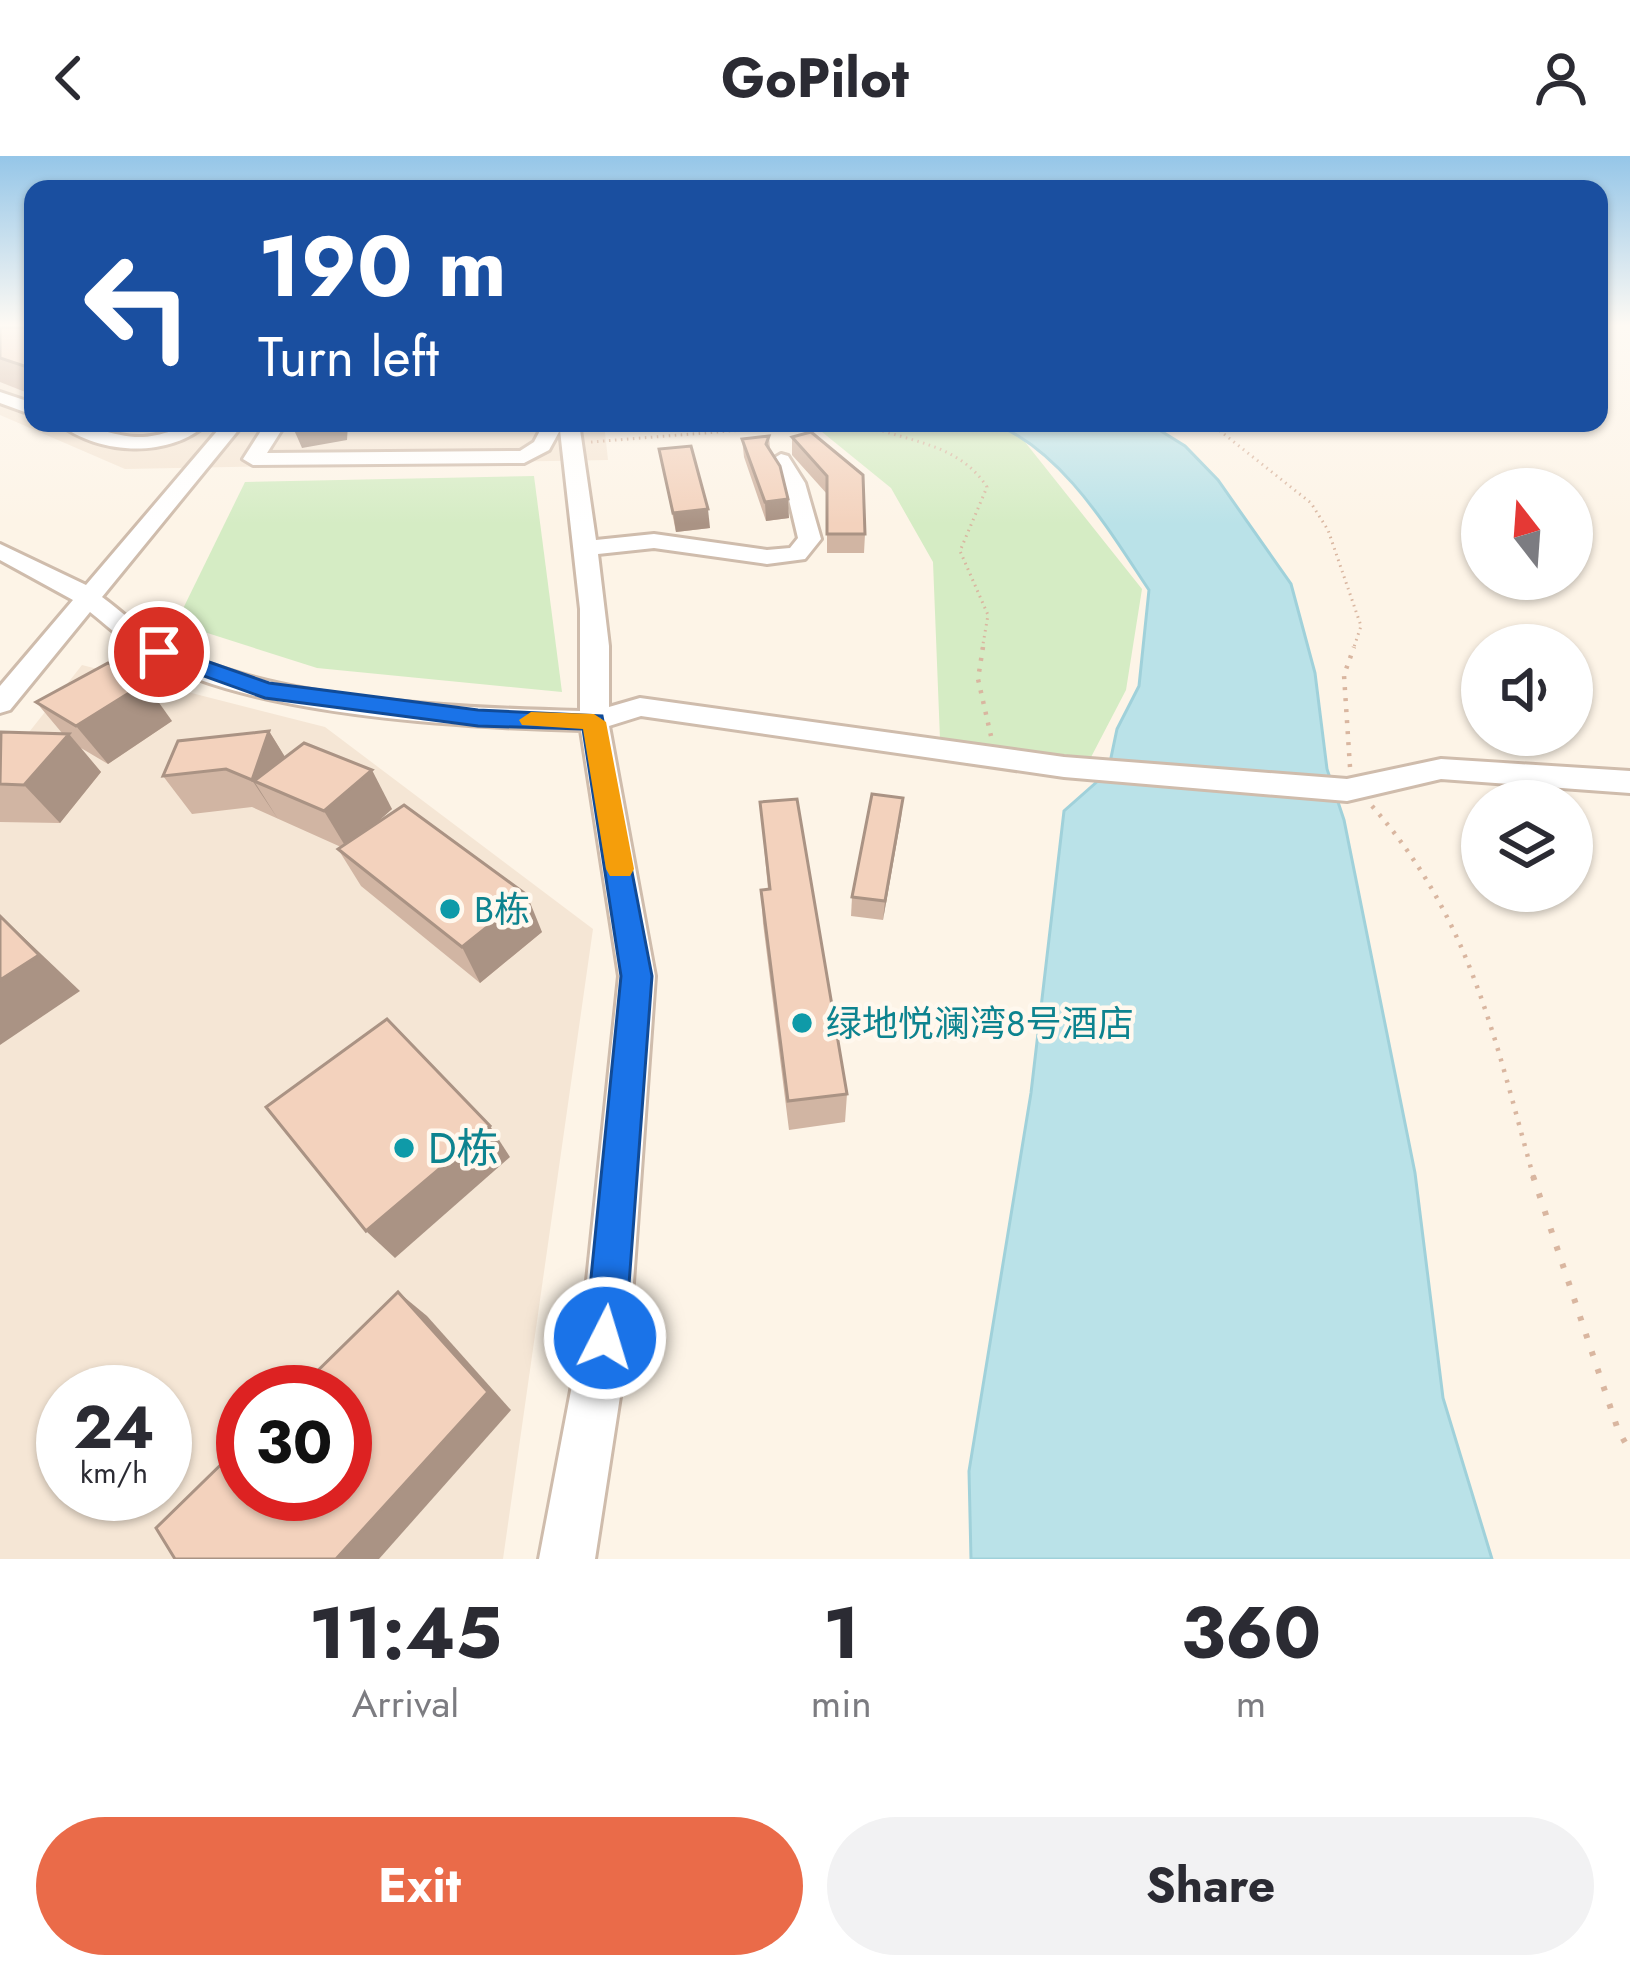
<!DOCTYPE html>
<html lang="en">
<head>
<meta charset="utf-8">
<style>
  :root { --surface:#fff; --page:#f2f2f3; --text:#2b2b33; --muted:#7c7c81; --accent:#ea6b49 }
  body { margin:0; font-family:Jost,"Noto Sans SC",sans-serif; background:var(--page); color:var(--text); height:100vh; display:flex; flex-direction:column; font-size:45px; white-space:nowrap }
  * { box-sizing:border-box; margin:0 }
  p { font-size:39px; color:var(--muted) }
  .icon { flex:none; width:66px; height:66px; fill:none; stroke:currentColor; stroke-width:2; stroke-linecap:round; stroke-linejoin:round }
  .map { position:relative; height:1403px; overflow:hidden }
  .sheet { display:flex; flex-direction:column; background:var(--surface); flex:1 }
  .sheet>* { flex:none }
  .hud { position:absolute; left:24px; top:24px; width:1584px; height:252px; border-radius:24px; box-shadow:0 3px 9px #0004; background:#1a4fa0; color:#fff; overflow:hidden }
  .needle { width:78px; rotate:343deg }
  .fabs { position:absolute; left:1461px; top:312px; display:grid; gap:24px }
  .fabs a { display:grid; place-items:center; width:132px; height:132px; border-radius:50%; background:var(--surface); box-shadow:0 3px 9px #0004; font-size:60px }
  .speed { position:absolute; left:36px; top:1209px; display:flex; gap:24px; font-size:60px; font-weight:700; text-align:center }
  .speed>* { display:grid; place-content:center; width:156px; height:156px; border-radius:50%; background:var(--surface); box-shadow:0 3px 9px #0004; line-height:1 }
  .speed small { font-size:30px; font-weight:400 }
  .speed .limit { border:18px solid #d22; background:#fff; color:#111 }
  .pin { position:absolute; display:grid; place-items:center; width:102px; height:102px; color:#fff; margin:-51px; border:6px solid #fff; border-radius:50%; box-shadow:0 3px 12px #0007 }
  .me { position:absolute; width:132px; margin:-66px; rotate:5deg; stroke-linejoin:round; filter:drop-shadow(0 0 9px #0008) }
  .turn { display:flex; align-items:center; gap:42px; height:252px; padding:0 36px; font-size:54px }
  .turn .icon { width:156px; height:156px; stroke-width:2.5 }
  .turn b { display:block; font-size:84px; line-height:102px }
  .eta { display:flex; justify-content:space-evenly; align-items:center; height:204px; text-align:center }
  .eta b { font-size:72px; font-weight:700; line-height:84px }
  .button { display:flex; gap:24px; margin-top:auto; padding:24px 36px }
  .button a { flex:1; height:138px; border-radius:72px; background:var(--accent); color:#fff; font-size:48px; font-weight:700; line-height:138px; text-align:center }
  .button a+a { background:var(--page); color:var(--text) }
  header { display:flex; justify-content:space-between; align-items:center; height:156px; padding:0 36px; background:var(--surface); font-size:54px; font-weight:700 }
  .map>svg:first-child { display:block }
</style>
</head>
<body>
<header><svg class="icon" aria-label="back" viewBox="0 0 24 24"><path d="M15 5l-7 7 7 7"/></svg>GoPilot<svg class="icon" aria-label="person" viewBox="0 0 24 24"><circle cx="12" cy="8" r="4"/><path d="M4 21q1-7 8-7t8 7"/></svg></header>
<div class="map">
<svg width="1630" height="1403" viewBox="0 0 1630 1403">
  <rect width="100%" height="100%" fill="#fdf4e7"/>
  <!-- residential -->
  <g fill="#f5e6d5" fill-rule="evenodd">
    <polygon points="0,171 33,171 33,267 604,267 608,304 125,313 0,259"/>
    <path d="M82,509l243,62 268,202 -90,630h-503v-790zM63,1236h102v102h-102zM243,1236h102v102h-102z"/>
  </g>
  <!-- green -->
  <g fill="#d5ecc4">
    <polygon points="811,267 986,267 1021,281 1142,433 1126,534 1089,605 940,583 933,406 891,332"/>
    <polygon points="534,320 562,536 317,512 176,467 245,326"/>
  </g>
  <!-- water -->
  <path fill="#bae2e8" stroke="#a0d1da" stroke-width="3" d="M993,267h155l37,23 33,34 73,104 24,89 12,96 17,51 71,353 28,225 49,161h-521l-2,-88 62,-378 33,-282 44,-39 9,-43 22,-43 10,-96c-41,-61 -86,-139 -156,-167z"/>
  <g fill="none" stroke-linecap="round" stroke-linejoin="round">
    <defs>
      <g id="minor">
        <polygon points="0,236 33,247 33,259 0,247"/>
        <path d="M58,267c30,0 56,15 85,14 24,-1 41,-14 65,-14 -39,36 -109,32 -150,0z"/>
        <path d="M224,267h20l-142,174c22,16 44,38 68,50 109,55 288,61 410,64v-102l-20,-179 -11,20 -25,13 -271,2 -10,-6 23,-36h20l-19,30 253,-2 14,-9 10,-19h35l17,117 58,-6 113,16 23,-2 8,-10 -13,-55 -14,-23 10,-6 7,2 17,27 16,56 -16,20 -38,5 -113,-16 -56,6 11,92v61l31,-9 424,59 283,22 94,-20 189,12v22l-189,-14 -94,22 -283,-24 -423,-61 -32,10 46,250 -26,362 -34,221h-56l42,-221 38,-362 -38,-246c-119,-3 -330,-14 -432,-73 -21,-12 -40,-30 -59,-45l-80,98 -10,3v-27l73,-86 -73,-40v-16l86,41z"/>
      </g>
    </defs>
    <!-- minor casing -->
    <use href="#minor" stroke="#cfbcac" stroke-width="6"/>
    <!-- path-far2 -->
    <g stroke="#d9b6a0" stroke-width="3" stroke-dasharray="1.5 4.5" stroke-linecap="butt">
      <path d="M860,267c46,19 98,19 127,64l-27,64 28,64 -6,35"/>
      <polyline points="1210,267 1311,347 1328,374 1361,470 1353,494"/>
      <polyline points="591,286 831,267"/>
    </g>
    <!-- path-far1 -->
    <g stroke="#d9b6a0" stroke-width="4.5" stroke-dasharray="3 8" stroke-linecap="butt">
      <polyline points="983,491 978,523 991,580"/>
      <polyline points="1350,611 1344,519 1354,491"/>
      <path d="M1372,650c99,112 123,234 162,373"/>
    </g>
    <!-- path -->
    <polyline stroke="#d9b6a0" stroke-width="6" stroke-dasharray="4.5 14" stroke-linecap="butt" points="1533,1020 1618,1274 1630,1295"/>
    <!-- minor -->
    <use href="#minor" fill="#fff" fill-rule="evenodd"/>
  </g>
  <!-- wall -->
  <g fill="#d1b5a3">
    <polygon points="0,171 33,171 33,239 0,226"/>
    <polygon points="122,267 167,267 142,276"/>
    <polygon points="811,276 865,378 864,397 827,397 827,338 792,299 792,281"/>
    <polygon points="769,280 770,293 789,362 766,365 744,301 742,283"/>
    <polygon points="659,293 710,372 676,376"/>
    <polygon points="36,546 172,565 108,608 81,592 101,616 60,667 0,666 0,577 62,577"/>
    <polygon points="269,575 285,601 392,653 375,668 542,776 480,827 361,730 338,693 341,691 252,651 192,658 163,620"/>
    <polygon points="903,642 883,764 851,760 852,741"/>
    <polygon points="760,646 847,938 845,966 789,974 763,767 761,734 768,733"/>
  </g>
  <!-- shaded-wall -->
  <g fill="#aa9384">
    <polygon points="137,267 167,267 142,276"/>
    <polygon points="291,267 348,267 347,284 302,292"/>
    <polygon points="788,343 789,362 766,365 765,346"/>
    <polygon points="708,353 710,372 676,376 673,357"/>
    <polygon points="145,527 172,565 108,608 76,570"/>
    <polygon points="269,575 293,614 254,625 278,663 252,624"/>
    <polygon points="69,578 101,616 60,667 24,629"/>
    <polygon points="372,614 392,653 347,693 324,655"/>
    <polygon points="903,642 901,662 883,764 885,745"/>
    <polygon points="527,739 542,776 480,827 462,791"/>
    <polygon points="0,759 80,835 0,889"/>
    <polygon points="490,970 510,1001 395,1102 366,1075"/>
    <polygon points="398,1136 427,1160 511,1254 379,1403 336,1403"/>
  </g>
  <!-- building -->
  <g fill="#f3d2bd" stroke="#aa9384" stroke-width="3">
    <polygon points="0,171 33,171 33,213 0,202"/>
    <polygon points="811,276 863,319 865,378 827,378 827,320 792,281"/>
    <polygon points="769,280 766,288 780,310 788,343 765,346 742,283"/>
    <polygon points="691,290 708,353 673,357 659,293"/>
    <polygon points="108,507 145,527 76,570 36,546"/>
    <polygon points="269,575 252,624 226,613 163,620 178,585"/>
    <polygon points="1,576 69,578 24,629 0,628"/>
    <polygon points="304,587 372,614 324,655 254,625"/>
    <polygon points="872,638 903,642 885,745 852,741"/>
    <polygon points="797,643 847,938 788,945 761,734 770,733 760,646"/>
    <polygon points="404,649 527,739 462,791 338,693"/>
    <polygon points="0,760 39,799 0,824"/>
    <polygon points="387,863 490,970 366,1075 266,951"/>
    <polygon points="398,1136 488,1236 336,1403 175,1403 156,1372 243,1287 243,1338 345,1338 345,1236 296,1236"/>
  </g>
  <!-- sky -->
  <linearGradient id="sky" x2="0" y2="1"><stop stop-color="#95c6e8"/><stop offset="0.46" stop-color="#fefaf4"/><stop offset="1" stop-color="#fefaf4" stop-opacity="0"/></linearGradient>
  <rect width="1630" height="368" fill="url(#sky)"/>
  <!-- route -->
  <polygon fill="#1a73e8" stroke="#114b97" stroke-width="3" points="151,491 166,491 269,527 478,554 602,560 652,820 625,1182 620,1196 605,1202 591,1196 585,1182 621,820 583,573 478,570 265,542 151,501"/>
  <!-- slow -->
  <polygon fill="#f59e0b" points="531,556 594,558 606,566 634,713 630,720 610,720 606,713 583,573 522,569 519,564"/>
  <!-- markers -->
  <g fill="#0f9aa8" stroke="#fff8ee" stroke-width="4.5">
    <circle cx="450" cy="753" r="12"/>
    <circle cx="802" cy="867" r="12"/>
    <circle cx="404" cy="992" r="12"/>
  </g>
  <g text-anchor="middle" stroke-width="9" stroke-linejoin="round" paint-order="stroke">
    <!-- culture labels -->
    <g font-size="36" fill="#0d838f" stroke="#fff8ee" text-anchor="start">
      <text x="474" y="766">B栋</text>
      <text x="826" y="880">绿地悦澜湾8号酒店</text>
    </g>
    <!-- near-culture labels -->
    <g font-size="42" fill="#0d838f" stroke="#fff8ee" text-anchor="start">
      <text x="428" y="1007">D栋</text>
    </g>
  </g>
</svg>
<div class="fabs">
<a><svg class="needle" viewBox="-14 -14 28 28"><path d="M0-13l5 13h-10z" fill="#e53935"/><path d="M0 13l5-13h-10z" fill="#7c7c81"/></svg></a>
<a><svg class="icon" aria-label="sound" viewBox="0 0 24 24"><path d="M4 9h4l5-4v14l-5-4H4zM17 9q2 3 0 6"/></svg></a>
<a><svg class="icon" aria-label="layers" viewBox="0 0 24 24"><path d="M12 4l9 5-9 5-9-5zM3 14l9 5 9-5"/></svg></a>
</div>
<div class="speed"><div>24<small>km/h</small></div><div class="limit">30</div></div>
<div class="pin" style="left:159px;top:496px;background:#d93025"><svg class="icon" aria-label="arrive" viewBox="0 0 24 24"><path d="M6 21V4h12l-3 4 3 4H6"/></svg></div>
<svg class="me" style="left:605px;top:1182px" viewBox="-20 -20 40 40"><circle r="17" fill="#1a73e8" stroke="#fff" stroke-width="3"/><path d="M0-11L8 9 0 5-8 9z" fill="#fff"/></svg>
<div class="hud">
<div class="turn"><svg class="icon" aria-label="left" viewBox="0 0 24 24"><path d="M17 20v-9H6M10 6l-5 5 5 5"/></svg><div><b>190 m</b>Turn left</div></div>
</div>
</div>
<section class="sheet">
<div class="eta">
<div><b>11:45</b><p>Arrival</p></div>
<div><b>1</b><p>min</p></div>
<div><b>360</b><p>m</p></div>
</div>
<div class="button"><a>Exit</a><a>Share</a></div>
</section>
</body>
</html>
